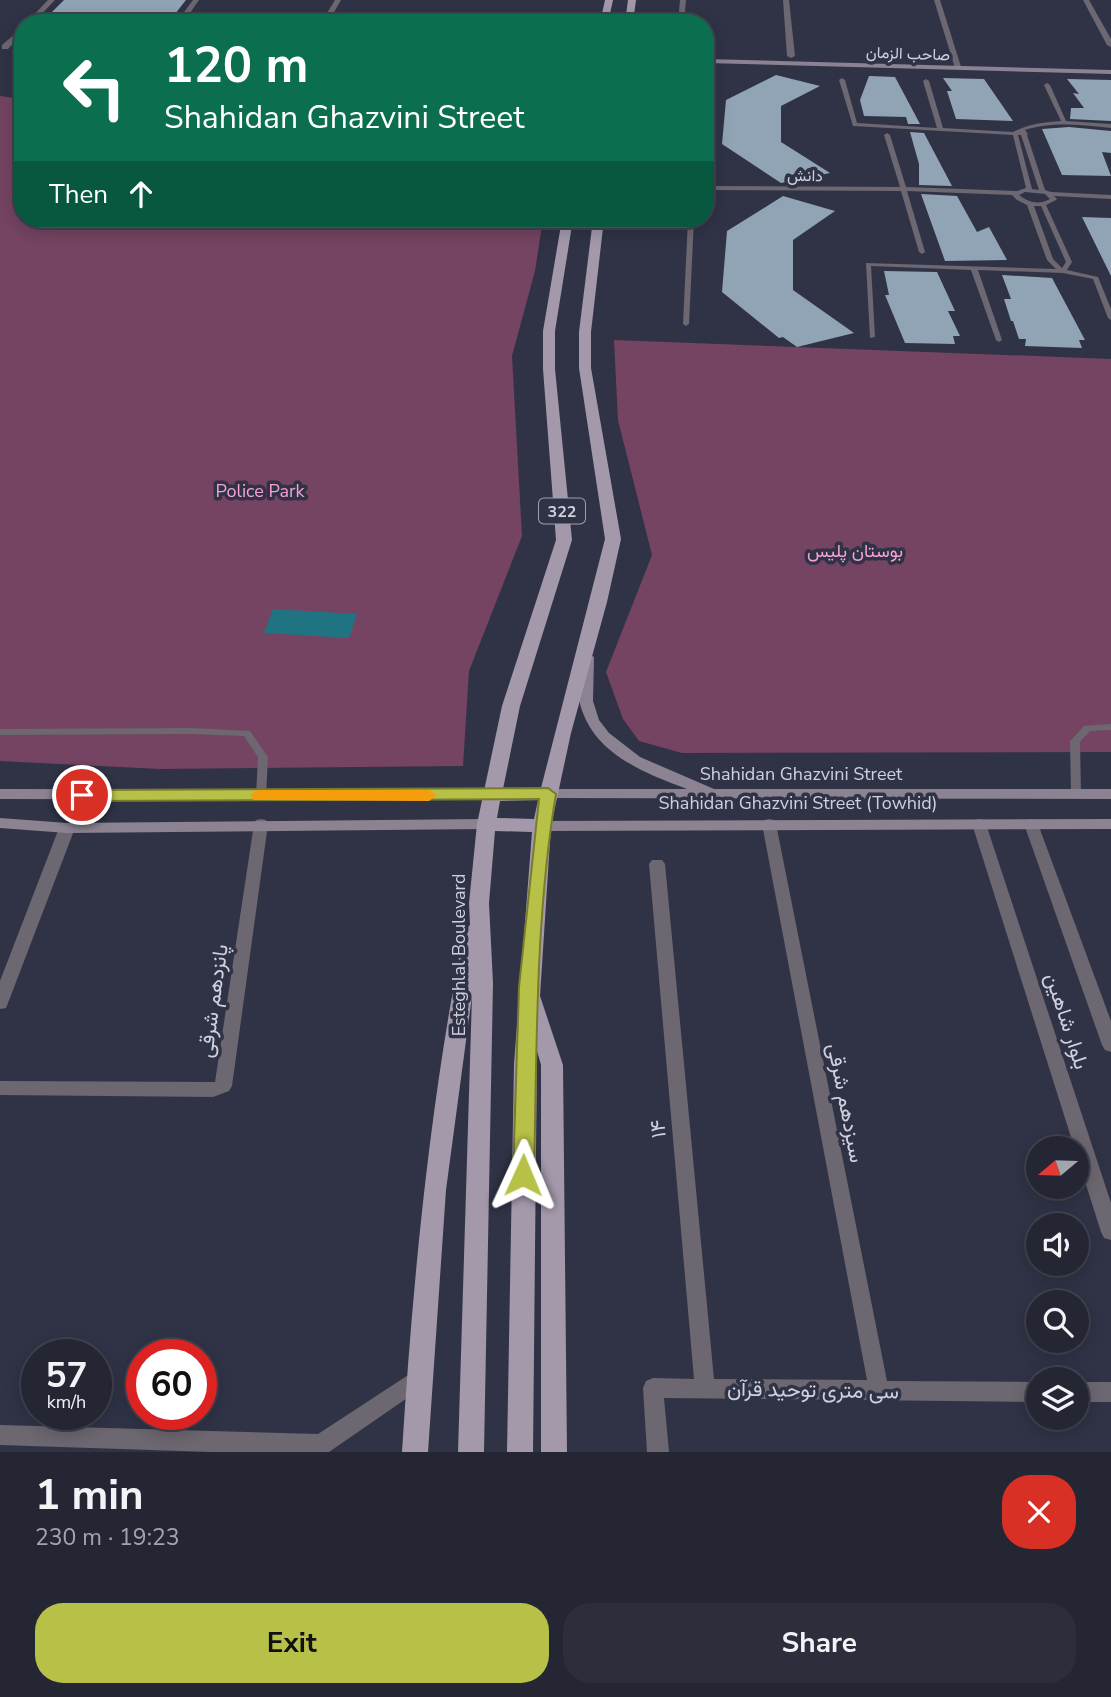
<!DOCTYPE html>
<html lang="en">
<head>
<meta charset="utf-8">
<style>
  :root { --surface:#242634; --page:#2c2e3c; --text:#f1f3f6; --muted:#a3a5ac; --line:#41434f; --accent:#b8c147 }
  body { margin:0; font-family:"Nunito Sans",Vazirmatn,sans-serif; background:var(--page); color:var(--text); height:100vh; display:flex; flex-direction:column; font-size:26px; white-space:nowrap }
  * { box-sizing:border-box; margin:0 }
  p { font-size:23px; color:var(--muted) }
  .icon { flex:none; width:38px; height:38px; fill:none; stroke:currentColor; stroke-width:2; stroke-linecap:round; stroke-linejoin:round }
  .map { position:relative; height:1452px; overflow:hidden }
  .panel { display:flex; flex-direction:column; background:var(--surface); flex:1 }
  .panel>* { flex:none }
  .guide { position:absolute; left:14px; top:14px; width:700px; height:214px; border-radius:28px; box-shadow:0 4px 18px #0003,0 0 0 2px var(--line); background:#0b6e4f; color:#fff; overflow:hidden }
  .needle { width:46px; rotate:251deg }
  .buttons { position:absolute; left:1026px; top:1136px; display:grid; gap:14px }
  .buttons a { display:grid; place-items:center; width:63px; height:63px; border-radius:50%; background:var(--surface); box-shadow:0 4px 18px #0003,0 0 0 2px var(--line); font-size:35px }
  .speed { position:absolute; left:21px; top:1339px; display:flex; gap:14px; font-size:35px; font-weight:700; text-align:center }
  .speed>* { display:grid; place-content:center; width:91px; height:91px; border-radius:50%; background:var(--surface); box-shadow:0 4px 18px #0003,0 0 0 2px var(--line); line-height:1 }
  .speed small { font-size:18px; font-weight:400 }
  .speed .limit { border:10px solid #d22; background:#fff; color:#111 }
  .pin { position:absolute; display:grid; place-items:center; width:60px; height:60px; color:#fff; margin:-30px; border:4px solid #fff; border-radius:50%; box-shadow:0 2px 7px #0007 }
  .me { position:absolute; width:77px; margin:-38px; rotate:1deg; stroke-linejoin:round; filter:drop-shadow(0 0 5px #0008) }
  .turn { display:flex; align-items:center; gap:24px; height:147px; padding:0 35px; font-size:32px }
  .turn .icon { width:91px; height:91px; stroke-width:2.5 }
  .turn b { display:block; font-size:49px; line-height:60px }
  .then { display:flex; align-items:center; height:66px; padding:0 35px; background:#0003; gap:14px; font-size:26px }
  .round { display:grid; place-items:center; flex:none; width:74px; height:74px; border-radius:28px; background:var(--page) }
  .overview { display:flex; align-items:center; justify-content:space-between; height:119px; padding:0 35px }
  h1 { font-size:42px; font-weight:700; line-height:52px }
  .primary-button { display:flex; gap:14px; margin-top:auto; padding:14px 35px }
  .primary-button a { flex:1; height:80px; border-radius:28px; background:var(--accent); color:#111; font-size:28px; font-weight:700; line-height:80px; text-align:center }
  .primary-button a+a { background:var(--page); color:var(--text) }
  .map>svg:first-child { display:block }
</style>
</head>
<body>
<div class="map">
<svg width="1111" height="1452" viewBox="0 0 1111 1452">
  <rect width="100%" height="100%" fill="#303346"/>
  <!-- green -->
  <g fill="#744462">
    <polygon points="0,96 23,99 23,219 543,219 535,271 512,356 522,536 469,671 463,766 160,769 0,761"/>
    <polygon points="614,340 1111,359 1111,752 682,753 639,741 623,719 606,672 652,555 618,420"/>
  </g>
  <!-- water -->
  <polygon fill="#207381" points="273,609 357,614 349,638 264,633"/>
  <!-- building -->
  <g fill="#90a4b5">
    <polygon points="64,0 186,0 168,23 41,23"/>
    <polygon points="776,75 820,86 781,106 781,142 830,173 781,183 722,144 726,100"/>
    <polygon points="869,76 895,77 920,124 908,124 906,117 864,116 860,100"/>
    <polygon points="943,78 984,79 1013,121 956,119 947,91 952,91"/>
    <polygon points="1067,79 1111,80 1111,121 1070,119 1071,108 1084,108 1073,93 1079,94"/>
    <polygon points="1069,127 1111,131 1111,153 1102,152 1111,176 1062,175 1042,129"/>
    <polygon points="910,132 924,133 952,186 919,185 919,164"/>
    <polygon points="921,194 957,196 977,232 989,227 1007,260 945,261"/>
    <polygon points="783,196 835,211 793,240 793,290 854,333 797,347 783,337 779,338 722,292 727,231"/>
    <polygon points="1082,217 1111,218 1111,276"/>
    <polygon points="884,271 937,272 955,311 948,311 960,336 953,336 955,344 905,343 885,295 889,295"/>
    <polygon points="1002,275 1052,278 1085,340 1079,340 1082,348 1025,346 1026,339 1019,339 1013,321 1011,321 1004,299 1011,299"/>
  </g>
  <g fill="none" stroke-linecap="round" stroke-linejoin="round">
    <!-- lane -->
    <g fill="#6c6770" fill-rule="evenodd">
      <path d="M842,78l3,2 12,43 80,5 -14,-47 3,-2 3,2 14,47 70,4c16,-8 31,-10 48,-11l-17,-36 3,-2 3,2 16,36 45,3v4c-28,-3 -59,-7 -86,2l3,4 -1,1 18,55 6,2 60,3v4l-57,-3 3,3 -1,1 -10,5 26,57 -5,8 31,7 13,32v11l-3,-2 -15,-39 -30,-6 -85,-3 24,70 -3,2 -3,-2 -25,-70 -100,-4 4,71 -5,1 -4,-75 190,6 -9,-9 -20,-55 -10,-5 -5,-5 -105,-4 18,61 -3,2 -3,-2 -18,-61 -196,-1v-4l195,1 -16,-52 3,-2 3,2 16,52 111,4 9,-3 -13,-53 -160,-9 -14,-46zM1018,135h3l18,55 -7,-1zM1025,192l20,2 5,5c-11,6 -21,4 -31,-4zM1034,206h7l25,56 -4,6 -9,-9z"/>
      <polygon points="688,219 694,219 689,324 686,326 683,324"/>
      <polygon points="1111,724 1111,730 1090,731 1080,742 1081,794 1076,797 1072,796 1071,794 1070,741 1084,726"/>
      <polygon points="192,728 250,731 268,757 266,796 265,798 261,799 256,796 258,757 244,736 192,734 0,735 0,729"/>
    </g>
    <!-- street -->
    <g fill="#6c6770" fill-rule="evenodd">
      <polygon points="48,0 55,0 33,23 26,23"/>
      <polygon points="193,0 199,0 183,23 176,23"/>
      <polygon points="335,0 341,0 328,23 321,23"/>
      <polygon points="680,0 686,0 684,23 678,23"/>
      <polygon points="783,0 789,0 795,56 791,58 787,56"/>
      <polygon points="934,0 940,0 962,70 955,68"/>
      <polygon points="1083,0 1089,0 1111,39 1111,47 1107,45"/>
      <polygon points="23,27 23,33 8,49 2,49 2,45"/>
      <polygon points="20,86 23,86 23,93 16,94"/>
      <polygon points="261,819 266,820 268,824 232,1086 229,1091 213,1097 0,1095 0,1081 215,1082 254,824 256,820"/>
      <polygon points="769,819 774,820 776,824 887,1381 1038,1382 1038,1402 664,1398 669,1452 647,1452 643,1388 646,1381 653,1378 694,1379 649,864 652,860 662,860 665,864 714,1379 867,1380 762,824 764,820"/>
      <polygon points="979,819 984,820 986,824 1111,1203 1111,1240 1104,1238 1101,1232 972,824 974,820"/>
      <polygon points="1031,819 1036,820 1038,824 1111,1021 1111,1052 1105,1050 1102,1045 1024,824 1026,820"/>
      <polygon points="67,823 72,824 75,828 8,1003 6,1008 0,1009 0,981 59,828 62,824"/>
      <polygon points="419,1368 426,1371 429,1378 426,1385 329,1452 211,1452 0,1445 0,1425 318,1434"/>
      <rect x="1076" y="1382" width="35" height="20"/>
    </g>
    <!-- secondary -->
    <g fill="#8b8392" fill-rule="evenodd">
      <polygon points="705,59 1111,70 1111,74 705,63"/>
      <path d="M587,653l7,4 -1,44 6,19 10,13 31,24 74,32h397v10l-568,-1 -2,-4 7,-5h139c-45,-17 -96,-36 -108,-89 -3,-14 1,-29 1,-43z"/>
      <polygon points="0,789 492,790 499,795 492,800 0,799"/>
      <polygon points="0,818 67,823 486,819 491,820 493,824 491,828 486,829 67,833 0,828"/>
      <polygon points="1111,819 1111,829 542,831 537,830 534,826 537,822 542,821"/>
    </g>
    <!-- primary -->
    <g fill="#a399ab" fill-rule="evenodd">
      <polygon points="605,0 613,0 608,23 600,23"/>
      <polygon points="628,0 636,0 633,23 625,23"/>
      <path d="M562,219h11l-18,112v38l17,171 -52,166 -17,83 38,-1 64,-249 -26,-171v-36l14,-113h11l-13,113v36l30,171 -14,63 -36,131 -20,93 -11,170 23,69 4,387h-26v-387l-4,-14 -4,401h-26l7,-388 18,-232 -37,-1 -6,72 4,80 -9,469h-26l14,-456 -26,194 -18,262h-26c11,-175 28,-349 62,-521l6,-6 -1,-22 8,-79 25,-118 54,-166 -13,-171v-38zM538,800l-4,19 -37,-1 3,-17z"/>
    </g>
  </g>
  <!-- route -->
  <path fill="#b8c147" stroke="#787d2e" stroke-width="2" d="M548,788l8,6c-21,125 -19,254 -22,381l-3,7 -8,2 -7,-2 -3,-7 6,-188 20,-188 -457,2 -9,-6 9,-5z"/>
  <!-- slow -->
  <polygon fill="#f59e0b" points="259,790 429,790 437,795 429,801 253,800 251,796 253,792"/>
  <g text-anchor="middle" stroke-width="7" stroke-linejoin="round" paint-order="stroke">
    <!-- far-street labels -->
    <g font-size="16" fill="#ced0dd" stroke="#303346">
      <text transform="translate(908 53) rotate(2)" y="6">صاحب الزمان</text>
      <text transform="translate(805 175) rotate(1)" y="6">دانش</text>
    </g>
    <!-- shield labels -->
    <rect fill="#303346" stroke="#9fa1b0" stroke-width="2" x="539" y="498.5" width="46" height="25" rx="5"/>
    <g font-size="16" font-weight="bold" fill="#ced0dd">
      <text x="562" y="517">322</text>
    </g>
    <!-- park labels -->
    <g font-size="18" fill="#fb9fd7" stroke="#303346">
      <text x="260" y="497">Police Park</text>
      <text x="855" y="557">بوستان پلیس</text>
    </g>
    <!-- street labels -->
    <g font-size="18" fill="#ced0dd" stroke="#303346">
      <text x="801" y="780">Shahidan Ghazvini Street</text>
      <text x="798" y="809">Shahidan Ghazvini Street (Towhid)</text>
      <text transform="translate(459 955) rotate(-90)" y="6">Esteghlal Boulevard</text>
    </g>
    <!-- near-street labels -->
    <g font-size="21" fill="#ced0dd" stroke="#303346">
      <text transform="translate(213 1001) rotate(-82)" y="7">پانزدهم شرقی</text>
      <text transform="translate(1067 1021) rotate(72)" y="7">بلوار شاهین</text>
      <text transform="translate(846 1103) rotate(79)" y="7">سیزدهم شرقی</text>
      <text transform="translate(658 1129) rotate(-95)" y="7">۱۴</text>
      <text transform="translate(813 1390) rotate(1)" y="7">سی متری توحید قرآن</text>
    </g>
  </g>
</svg>
<div class="buttons">
<a><svg class="needle" viewBox="-14 -14 28 28"><path d="M0-13l5 13h-10z" fill="#e53935"/><path d="M0 13l5-13h-10z" fill="#a3a5ac"/></svg></a>
<a><svg class="icon" aria-label="sound" viewBox="0 0 24 24"><path d="M4 9h4l5-4v14l-5-4H4zM17 9q2 3 0 6"/></svg></a>
<a><svg class="icon" aria-label="search" viewBox="0 0 24 24"><circle cx="10" cy="10" r="6"/><path d="M15 15l6 6"/></svg></a>
<a><svg class="icon" aria-label="layers" viewBox="0 0 24 24"><path d="M12 4l9 5-9 5-9-5zM3 14l9 5 9-5"/></svg></a>
</div>
<div class="speed"><div>57<small>km/h</small></div><div class="limit">60</div></div>
<div class="pin" style="left:82px;top:795px;background:#d93025"><svg class="icon" aria-label="arrive" viewBox="0 0 24 24"><path d="M6 21V4h12l-3 4 3 4H6"/></svg></div>
<svg class="me" style="left:523px;top:1175px" viewBox="-20 -20 40 40"><path d="M0-17L14 15 0 8-14 15z" fill="#b8c147" stroke="#fff" stroke-width="4"/></svg>
<div class="guide">
<div class="turn"><svg class="icon" aria-label="left" viewBox="0 0 24 24"><path d="M17 20v-9H6M10 6l-5 5 5 5"/></svg><div><b>120 m</b>Shahidan Ghazvini Street</div></div>
<div class="then">Then<svg class="icon" aria-label="ahead" viewBox="0 0 24 24"><path d="M12 20V5M6 11l6-6 6 6"/></svg></div>
</div>
</div>
<section class="panel">
<div class="overview"><div><h1>1 min</h1><p>230 m · 19:23</p></div><a class="round" style="background:#d93025;color:#fff"><svg class="icon" aria-label="close" viewBox="0 0 24 24"><path d="M6 6l12 12M18 6L6 18"/></svg></a></div>
<div class="primary-button"><a>Exit</a><a>Share</a></div>
</section>
</body>
</html>
